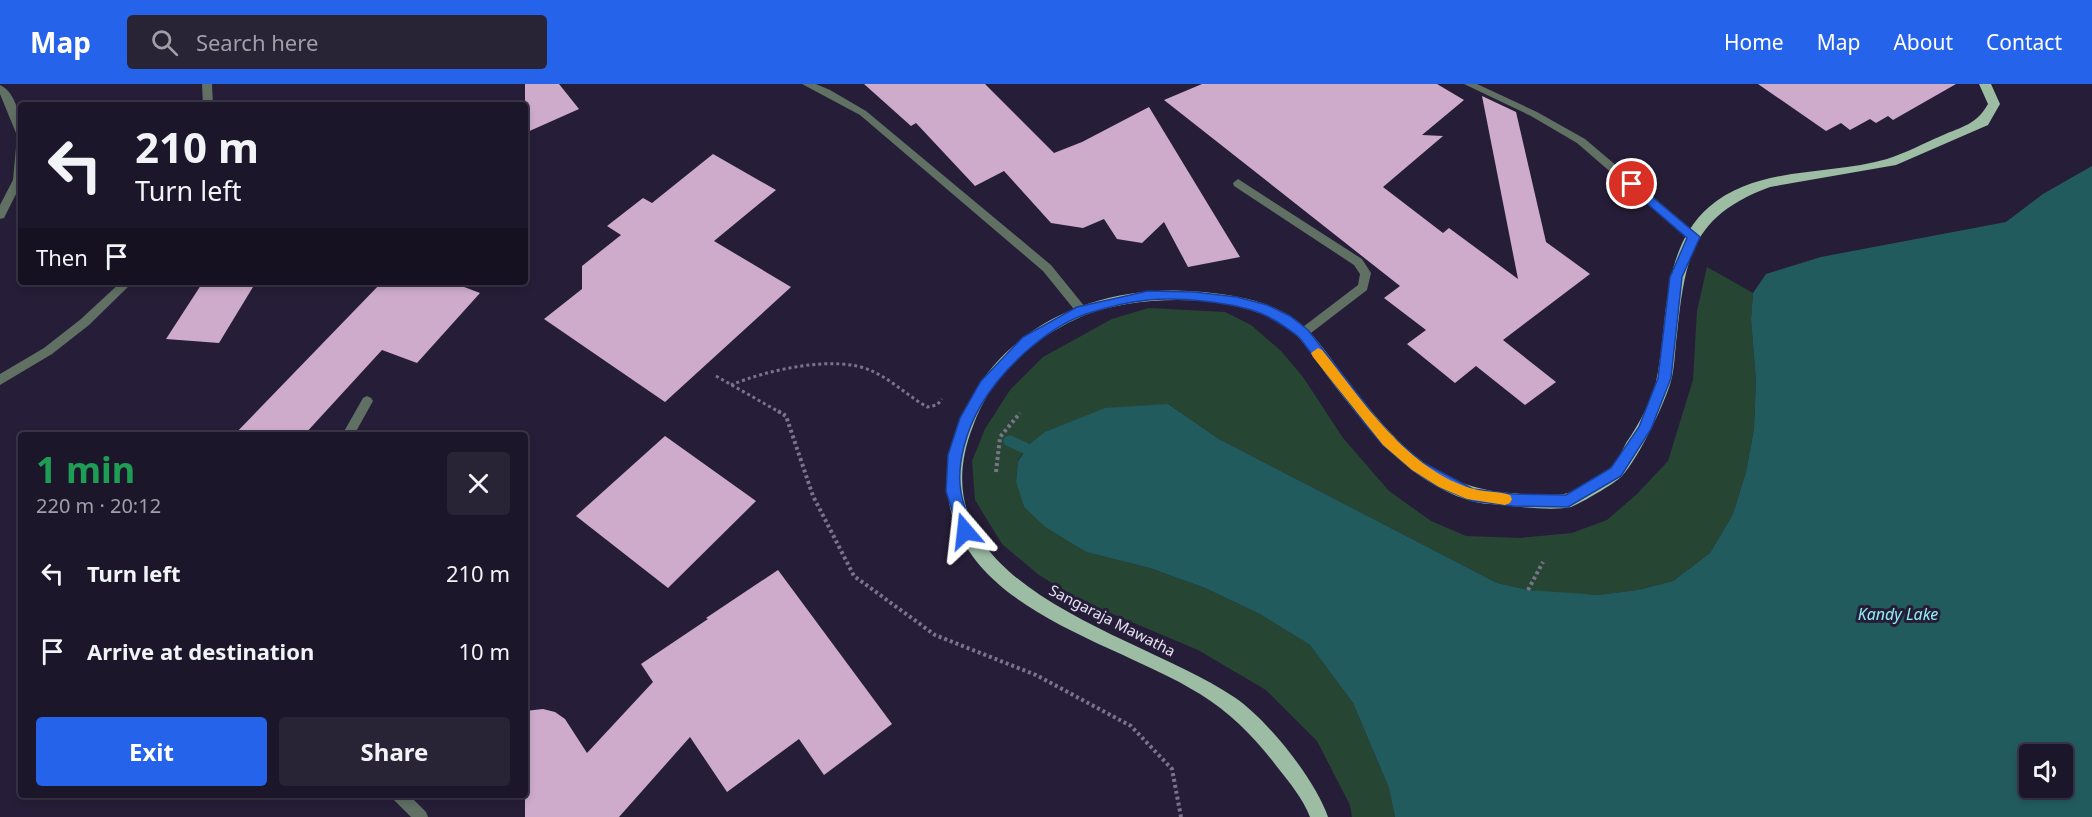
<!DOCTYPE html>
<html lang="en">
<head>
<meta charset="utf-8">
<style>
  :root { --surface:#1c162a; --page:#292336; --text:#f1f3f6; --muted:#a09fa8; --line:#3a3547; --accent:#2563eb }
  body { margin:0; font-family:"Noto Sans",sans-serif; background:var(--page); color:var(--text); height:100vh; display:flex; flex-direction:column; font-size:22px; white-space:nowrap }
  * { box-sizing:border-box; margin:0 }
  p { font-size:20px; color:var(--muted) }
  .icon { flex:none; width:33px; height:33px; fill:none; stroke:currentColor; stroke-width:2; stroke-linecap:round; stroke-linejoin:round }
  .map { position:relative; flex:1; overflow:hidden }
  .panel { position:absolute; left:18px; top:348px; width:510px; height:366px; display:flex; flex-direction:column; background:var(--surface); border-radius:6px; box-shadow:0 3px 9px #0003,0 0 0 2px var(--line) }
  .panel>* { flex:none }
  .hud { position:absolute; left:18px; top:18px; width:510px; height:183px; border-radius:6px; box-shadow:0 3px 9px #0003,0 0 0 2px var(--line); background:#1c162a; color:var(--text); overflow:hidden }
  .buttons { position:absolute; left:2019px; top:660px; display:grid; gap:12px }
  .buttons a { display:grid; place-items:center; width:54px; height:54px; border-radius:6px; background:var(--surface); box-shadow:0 3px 9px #0003,0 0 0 2px var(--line); font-size:30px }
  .pin { position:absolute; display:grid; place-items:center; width:51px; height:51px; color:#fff; margin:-26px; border:3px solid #fff; border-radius:50%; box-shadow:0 2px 6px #0007 }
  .me { position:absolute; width:66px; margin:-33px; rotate:343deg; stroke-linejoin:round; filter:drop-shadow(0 0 4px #0008) }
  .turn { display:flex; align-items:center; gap:21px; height:126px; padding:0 18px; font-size:27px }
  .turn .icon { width:78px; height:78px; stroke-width:2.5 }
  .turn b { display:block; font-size:42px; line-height:51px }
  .then { display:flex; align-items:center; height:57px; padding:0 18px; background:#0003; gap:12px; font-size:22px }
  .round { display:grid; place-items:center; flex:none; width:63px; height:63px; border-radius:6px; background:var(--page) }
  .headline { display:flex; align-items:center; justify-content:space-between; height:102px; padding:0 18px }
  h1 { font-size:36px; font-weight:700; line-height:45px; color:#1e9e55 }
  .button { display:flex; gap:12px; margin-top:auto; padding:12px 18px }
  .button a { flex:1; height:69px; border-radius:6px; background:var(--accent); color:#fff; font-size:24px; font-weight:700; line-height:69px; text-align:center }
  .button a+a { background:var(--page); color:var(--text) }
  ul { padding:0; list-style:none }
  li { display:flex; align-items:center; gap:18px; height:78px; padding:0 18px }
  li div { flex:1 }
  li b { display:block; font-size:22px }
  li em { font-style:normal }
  header { display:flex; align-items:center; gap:36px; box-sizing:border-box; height:84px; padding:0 30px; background:var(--accent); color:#fff }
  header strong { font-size:28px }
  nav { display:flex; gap:33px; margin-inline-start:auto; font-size:21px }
  .search { width:420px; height:54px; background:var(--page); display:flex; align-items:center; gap:15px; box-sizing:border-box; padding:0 21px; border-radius:6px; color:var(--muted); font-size:22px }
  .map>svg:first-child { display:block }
</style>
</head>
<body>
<header>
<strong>Map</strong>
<div class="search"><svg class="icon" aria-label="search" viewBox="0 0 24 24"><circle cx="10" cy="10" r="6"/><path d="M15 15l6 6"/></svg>Search here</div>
<nav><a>Home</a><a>Map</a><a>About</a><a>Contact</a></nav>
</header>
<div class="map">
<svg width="2092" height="733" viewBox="0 0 2092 733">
  <rect width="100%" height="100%" fill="#261e38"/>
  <!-- green -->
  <polygon fill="#264633" points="1707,183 1753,209 1751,235 1756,297 1754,345 1746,388 1733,430 1710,469 1673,497 1638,506 1598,511 1564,510 1528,506 1497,499 1219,355 1168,320 1031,359 1018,376 1016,398 1024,423 1045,443 1086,468 1150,484 1205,504 1260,530 1310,561 1353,619 1389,704 1395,733 1352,733 1350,721 1317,657 1266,606 1198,566 1082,517 1039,491 1002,460 975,416 972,377 985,345 1010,306 1043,273 1112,235 1149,224 1225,228 1251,241 1281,267 1303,293 1343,354 1389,407 1431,437 1466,452 1520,454 1572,449 1607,436 1636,411 1668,377 1693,296 1697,227"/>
  <!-- water -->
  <path fill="#225b5e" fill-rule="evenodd" d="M2092,82v651h-697l-6,-29 -36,-85 -43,-58 -50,-31 -55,-26 -55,-20 -64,-16 -41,-25 -21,-20 -8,-25 2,-21 13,-18 14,-11 60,-24 63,-4 51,35 278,144 31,7 70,5 40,-5 35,-9 37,-28 23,-39 13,-42 8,-43 2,-48 -5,-62 2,-26 13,-19 55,-17 185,-35 37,-28zM2030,670h32v34h-32z"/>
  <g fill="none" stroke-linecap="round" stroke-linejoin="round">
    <!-- stream -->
    <polygon fill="#225b5e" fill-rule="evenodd" points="1010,351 1032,361 1034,365 1032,369 1027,371 1005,361 1003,357 1005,353"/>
  </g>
  <!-- building -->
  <g fill="#ceabcb">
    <polygon points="525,0 559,0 579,25 525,49"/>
    <polygon points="864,0 985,0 1054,69 1082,58 1149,23 1240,173 1188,183 1164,138 1142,159 1117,155 1104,135 1083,144 1051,139 1004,87 975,102 916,39 911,42"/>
    <polygon points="1202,0 1437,0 1464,16 1422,51 1443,52 1383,103 1443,149 1449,144 1518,195 1482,12 1516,28 1546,158 1590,190 1503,256 1556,298 1525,321 1476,282 1455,299 1407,260 1426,246 1384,214 1400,202 1164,16"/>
    <polygon points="1758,0 1956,0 1893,36 1888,32 1876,39 1870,35 1850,46 1841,39 1826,47"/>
    <polygon points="713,70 776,106 714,157 791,203 665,318 544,235 582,205 582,182 621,151 607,142 643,114 652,119"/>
    <polygon points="203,198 256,198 219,259 166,255"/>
    <polygon points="382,198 451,198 480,209 417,279 382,266 304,351 234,351"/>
    <polygon points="665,352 756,417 668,504 576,432"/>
    <polygon points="778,486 892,640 824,691 799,655 727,708 690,653 619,733 525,733 525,627 543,625 555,628 565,635 587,669 653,598 641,580 708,535 706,534"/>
  </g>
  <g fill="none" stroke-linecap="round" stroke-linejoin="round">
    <!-- path-far1 -->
    <g stroke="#7a748a" stroke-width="3" stroke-dasharray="3 3" stroke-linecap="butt">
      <polyline points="716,292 781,329"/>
      <path d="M731,301c36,-15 105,-31 141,-14 20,9 36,25 55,36l10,-2 5,-6"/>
    </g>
    <!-- path -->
    <g stroke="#7a748a" stroke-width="4" stroke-dasharray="3 3" stroke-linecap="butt">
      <polyline points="778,327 786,332 813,412 854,492 935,551 1036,591 1131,642 1172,685 1181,733"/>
      <polyline points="996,388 1000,353 1020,329"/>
      <polyline points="1528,506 1543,478"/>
    </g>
    <!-- lane -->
    <g fill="#607063" fill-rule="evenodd">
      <polygon points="202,0 212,0 213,21 203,21"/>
      <polygon points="802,0 816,0 830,6 866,27 1051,181 1085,223 1087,226 1085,229 1077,229 1043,187 860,31"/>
      <polygon points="1238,95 1362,175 1371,189 1367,206 1307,252 1299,252 1297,249 1299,246 1358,201 1360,190 1354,181 1234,102 1233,99"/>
      <polygon points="121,198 133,198 89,241 52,270 0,301 0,290 44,264 81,235"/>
      <polygon points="367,312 371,314 373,317 354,351 342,351 363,314"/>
      <polygon points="392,711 409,711 426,728 428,733 411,733 394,716"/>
    </g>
    <!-- street -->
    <g fill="#607063" fill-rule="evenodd">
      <polygon points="1464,0 1477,0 1537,28 1585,55 1697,150 1698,153 1697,156 1689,156 1577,59 1531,32"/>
      <path d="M0,1c17,8 21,35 21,51l-5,-3 -16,-39z"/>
      <polygon points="21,60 21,100 4,134 0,135 0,121 13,96 16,63"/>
    </g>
    <!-- primary -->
    <path fill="#9cbca3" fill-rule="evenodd" d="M1979,0h12l9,20 -12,21 -92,40 -126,22c-79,29 -85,72 -93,147 -2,14 -2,29 -5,43 -5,23 -34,82 -50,99 -8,8 -41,27 -51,31 -16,4 -52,0 -69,-2 -11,-1 -23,-1 -34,-5 -62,-20 -101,-72 -139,-122 -10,-13 -19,-29 -31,-41 -45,-46 -157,-44 -213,-22 -15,6 -31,16 -45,24 -31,19 -55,54 -67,87 -63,161 165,206 261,271 33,22 81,82 94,120h-18c-7,-18 -20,-34 -32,-49 -23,-30 -46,-54 -78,-74 -76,-48 -210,-77 -245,-170 -17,-44 -4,-91 19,-131 47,-79 140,-110 229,-101 32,3 66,9 93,28 18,13 31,34 45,52 47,61 85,114 168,121 15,1 46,4 59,0 9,-3 35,-19 42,-25 7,-6 12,-17 16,-25 14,-20 28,-46 32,-71 10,-55 4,-124 51,-165 49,-42 120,-31 178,-48 19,-6 37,-16 54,-23 22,-10 35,-11 47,-32z"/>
  </g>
  <!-- route -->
  <path fill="#2563eb" stroke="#184099" stroke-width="1.5" d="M1632,96l68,57 -18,40 -11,101 -20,51 -30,47 -53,31 -55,-1 -41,-5 -33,-14 -27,-17 -29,-25 -17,-20 -67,-88c-12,-9 -24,-18 -39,-24 -28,-11 -82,-16 -112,-13 -20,2 -44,8 -62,14 -40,14 -84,55 -105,91 -14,24 -25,59 -20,87 2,13 8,26 12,39l-3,5 -5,1 -5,-1 -14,-45 2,-36 12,-37 21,-37 42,-44 54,-30 71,-16 46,1 43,5 30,8 23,11 18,14 68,88 17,19 29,25 51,27 40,5 53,1 45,-27 28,-41 19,-49 12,-101 17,-39 -59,-51 -1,-3z"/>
  <!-- slow -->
  <path fill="#f59e0b" d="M1318,264l4,2c40,50 86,121 152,139 11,3 24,2 36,6l2,4 -2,4 -5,2 -38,-6 -28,-12 -27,-17 -29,-25 -70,-88 -2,-4z"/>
  <g text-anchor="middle" stroke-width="6" stroke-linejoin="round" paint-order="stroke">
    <!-- street labels -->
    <g font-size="15" fill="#e5e1f3" stroke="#261e38">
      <text transform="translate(1112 537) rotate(27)" y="5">Sangaraja Mawatha</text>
    </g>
    <!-- water labels -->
    <g font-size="16" font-style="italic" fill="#90eef2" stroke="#261e38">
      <text x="1898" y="536">Kandy Lake</text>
    </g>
  </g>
</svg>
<div class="buttons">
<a><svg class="icon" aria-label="sound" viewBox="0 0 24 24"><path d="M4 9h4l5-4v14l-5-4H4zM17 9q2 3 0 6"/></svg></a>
</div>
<div class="pin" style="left:1632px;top:100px;background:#d93025"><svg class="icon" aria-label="arrive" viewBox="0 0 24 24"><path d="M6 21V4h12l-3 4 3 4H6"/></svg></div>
<svg class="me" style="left:965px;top:447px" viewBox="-20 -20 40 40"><path d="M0-17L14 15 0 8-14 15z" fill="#2563eb" stroke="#fff" stroke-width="4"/></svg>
<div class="hud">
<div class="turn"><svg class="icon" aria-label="left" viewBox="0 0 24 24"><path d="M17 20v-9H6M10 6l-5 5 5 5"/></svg><div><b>210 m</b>Turn left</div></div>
<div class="then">Then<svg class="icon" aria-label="arrive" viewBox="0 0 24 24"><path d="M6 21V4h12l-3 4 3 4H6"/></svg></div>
</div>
<section class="panel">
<div class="headline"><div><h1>1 min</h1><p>220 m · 20:12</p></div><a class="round"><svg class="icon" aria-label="close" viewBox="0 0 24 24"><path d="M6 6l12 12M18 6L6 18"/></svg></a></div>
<ul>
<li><svg class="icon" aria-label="left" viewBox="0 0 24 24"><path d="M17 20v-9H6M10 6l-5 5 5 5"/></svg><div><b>Turn left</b></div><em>210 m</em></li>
<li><svg class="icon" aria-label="arrive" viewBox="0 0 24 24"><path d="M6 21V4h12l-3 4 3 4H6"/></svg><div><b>Arrive at destination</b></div><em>10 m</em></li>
</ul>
<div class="button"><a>Exit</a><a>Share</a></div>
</section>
</div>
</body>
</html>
